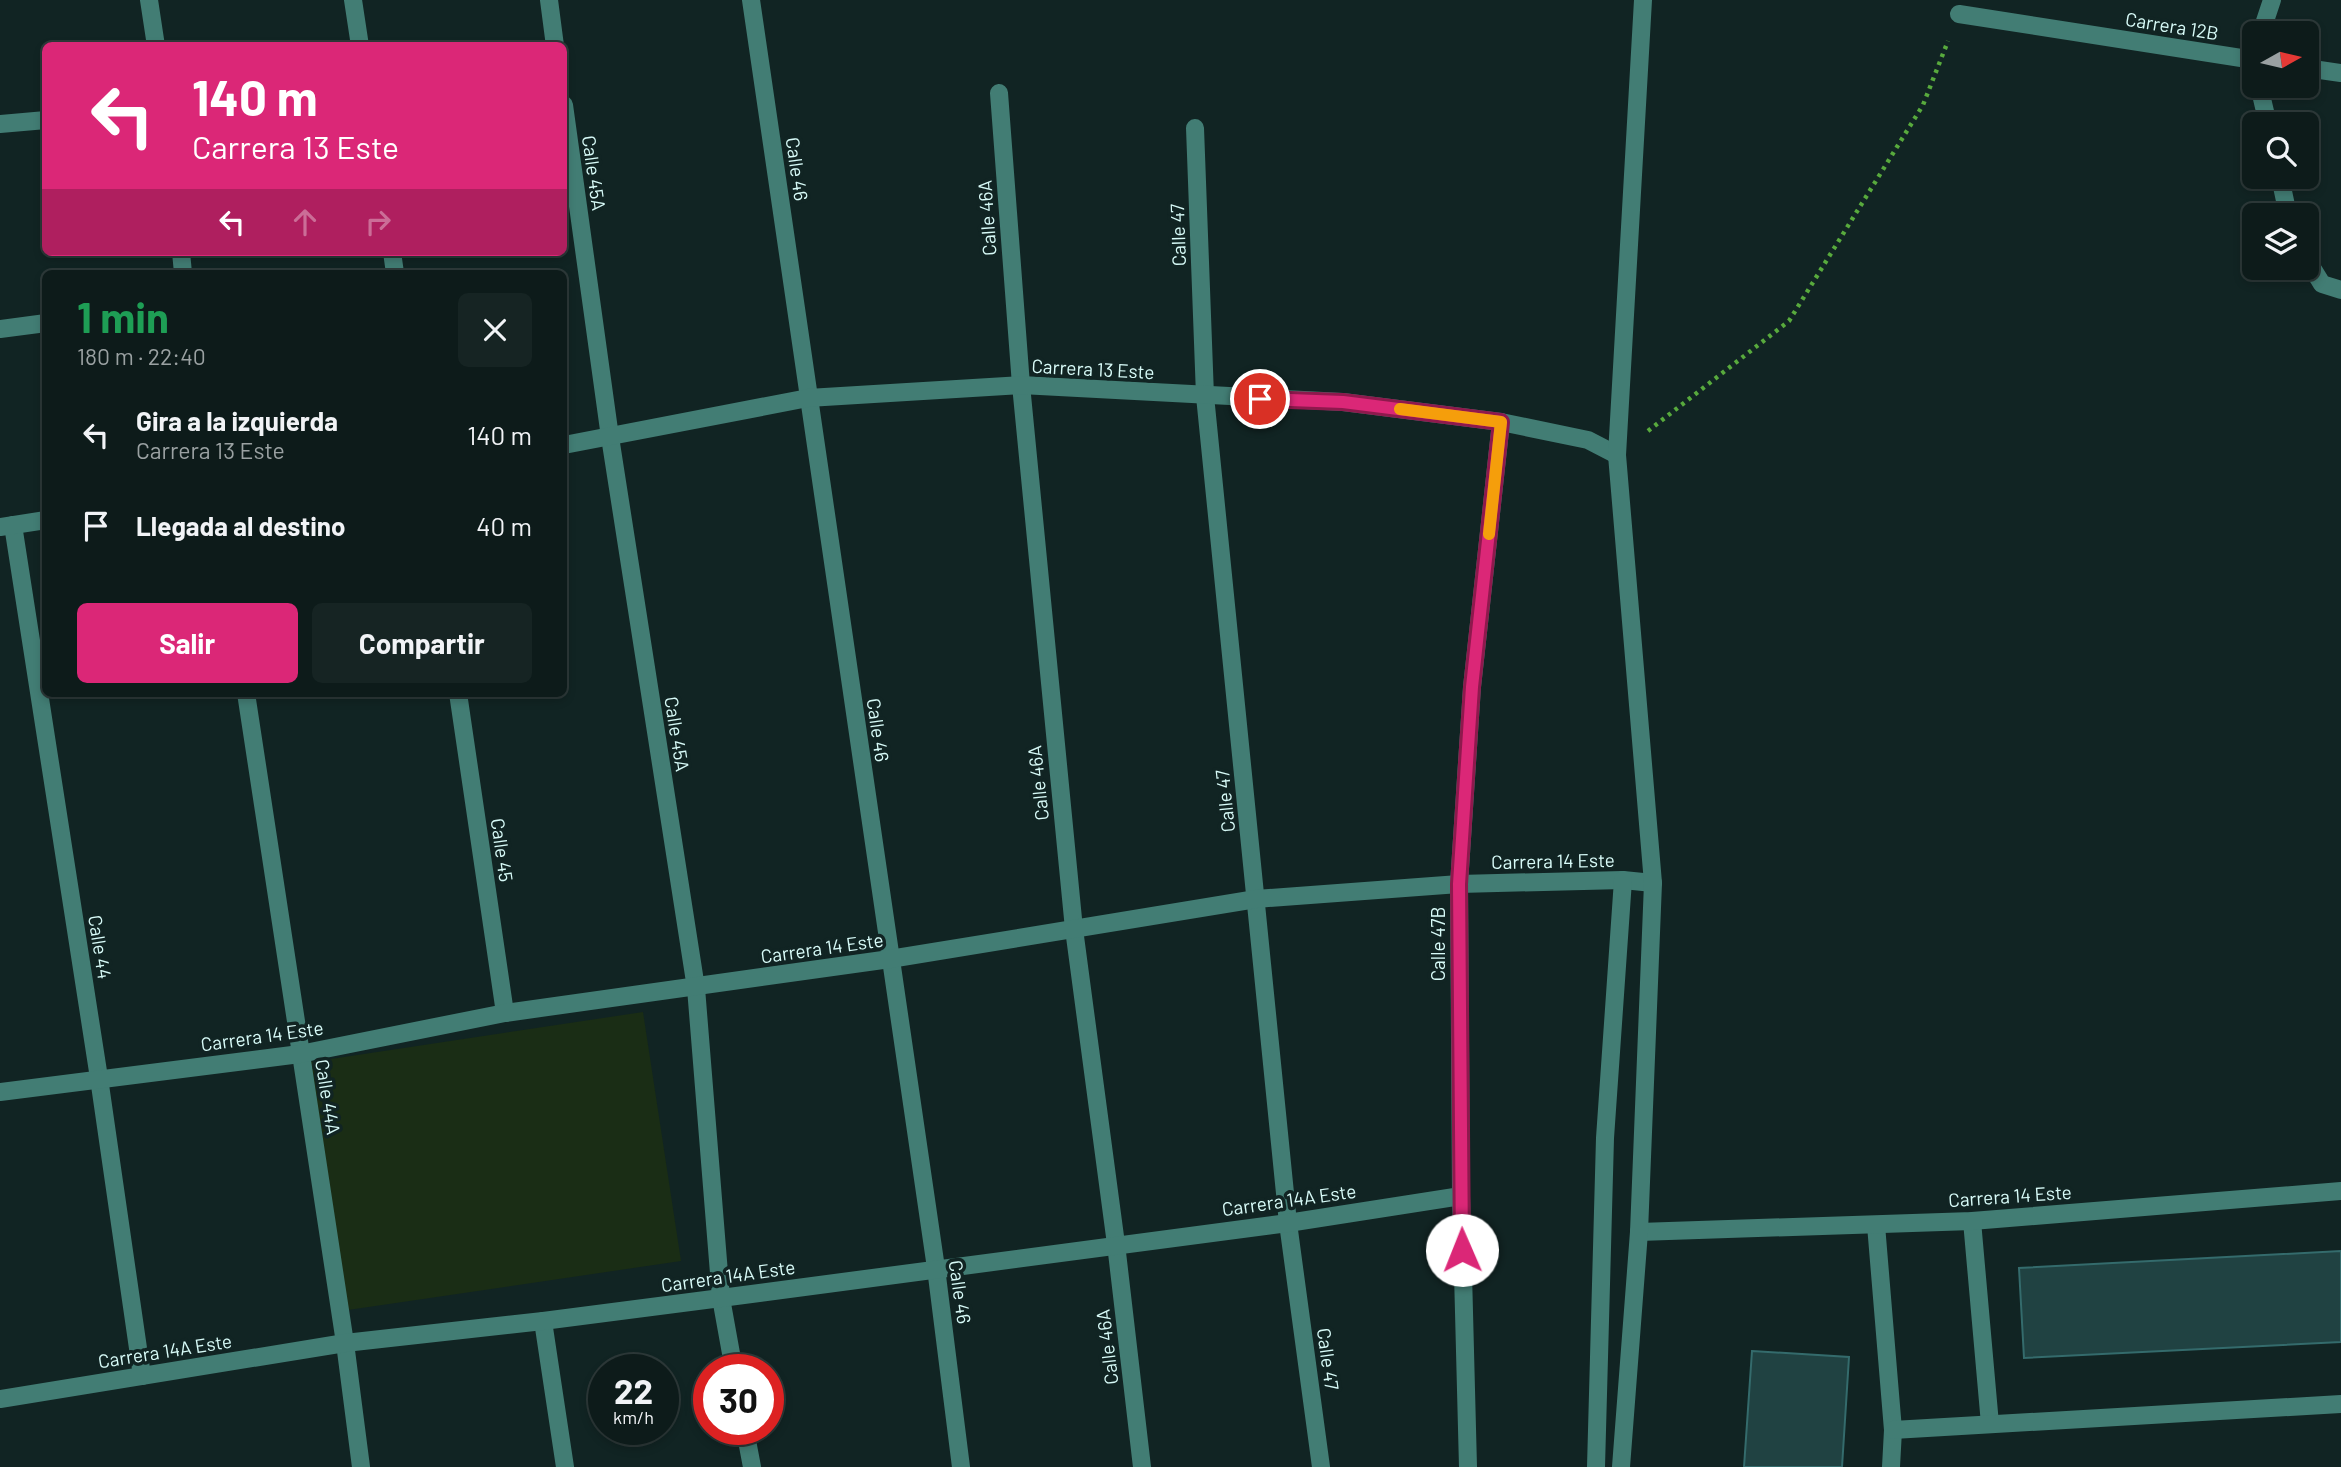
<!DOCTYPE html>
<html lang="es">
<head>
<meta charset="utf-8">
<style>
  :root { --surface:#0d1b1a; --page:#162423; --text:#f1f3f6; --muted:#9aa1a2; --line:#2d3939; --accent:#db2777 }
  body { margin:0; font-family:Barlow,sans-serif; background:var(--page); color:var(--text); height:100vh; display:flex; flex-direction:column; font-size:26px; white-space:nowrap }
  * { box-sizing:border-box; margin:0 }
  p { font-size:23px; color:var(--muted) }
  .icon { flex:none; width:38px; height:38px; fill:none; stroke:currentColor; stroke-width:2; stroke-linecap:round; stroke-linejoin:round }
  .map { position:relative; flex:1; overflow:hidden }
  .details { position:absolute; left:42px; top:270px; width:525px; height:427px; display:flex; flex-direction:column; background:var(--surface); border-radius:10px; box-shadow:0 4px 10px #0003,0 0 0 2px var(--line) }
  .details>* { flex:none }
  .banner { position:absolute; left:42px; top:42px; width:525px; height:214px; border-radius:10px; box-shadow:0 4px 10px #0003,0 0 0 2px var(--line); background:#db2777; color:#fff; overflow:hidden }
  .needle { width:46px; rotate:82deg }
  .tools { position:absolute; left:2242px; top:21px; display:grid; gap:14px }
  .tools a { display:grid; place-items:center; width:77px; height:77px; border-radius:10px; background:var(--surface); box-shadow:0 4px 10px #0003,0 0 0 2px var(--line); font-size:35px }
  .speed { position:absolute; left:588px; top:1354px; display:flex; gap:14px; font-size:35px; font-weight:700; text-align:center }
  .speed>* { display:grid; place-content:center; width:91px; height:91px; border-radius:50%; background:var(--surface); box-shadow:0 4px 10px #0003,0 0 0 2px var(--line); line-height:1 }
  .speed small { font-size:18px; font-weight:400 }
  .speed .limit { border:10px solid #d22; background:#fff; color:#111 }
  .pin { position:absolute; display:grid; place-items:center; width:60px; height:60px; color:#fff; margin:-30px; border:4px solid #fff; border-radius:50%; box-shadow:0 2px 7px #0007 }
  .me { position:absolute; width:77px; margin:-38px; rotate:359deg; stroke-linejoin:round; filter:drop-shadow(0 0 5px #0008) }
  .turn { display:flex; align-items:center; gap:24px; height:147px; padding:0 35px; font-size:32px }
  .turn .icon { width:91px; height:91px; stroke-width:2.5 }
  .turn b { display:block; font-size:49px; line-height:60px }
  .lanes { display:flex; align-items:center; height:66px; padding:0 35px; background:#0003; justify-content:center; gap:35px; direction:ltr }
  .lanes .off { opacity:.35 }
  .round { display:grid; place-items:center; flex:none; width:74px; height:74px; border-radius:10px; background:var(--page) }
  .summary { display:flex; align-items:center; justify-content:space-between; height:119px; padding:0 35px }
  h1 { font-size:42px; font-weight:700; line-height:52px; color:#1e9e55 }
  .button { display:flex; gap:14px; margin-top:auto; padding:14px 35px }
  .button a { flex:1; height:80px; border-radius:10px; background:var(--accent); color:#fff; font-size:28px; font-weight:700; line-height:80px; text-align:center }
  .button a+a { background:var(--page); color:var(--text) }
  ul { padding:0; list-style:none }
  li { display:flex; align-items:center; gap:21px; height:91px; padding:0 35px }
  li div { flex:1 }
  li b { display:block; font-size:26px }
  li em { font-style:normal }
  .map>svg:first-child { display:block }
</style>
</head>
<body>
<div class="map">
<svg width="2341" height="1467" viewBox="0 0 2341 1467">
  <rect width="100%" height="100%" fill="#112423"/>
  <!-- green -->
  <polygon fill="#1a2d15" points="643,1012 681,1261 348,1310 311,1062"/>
  <!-- building -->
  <g fill="#204242" stroke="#346b6c" stroke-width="2">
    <polygon points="2341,1251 2341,1342 2024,1358 2019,1268"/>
    <polygon points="1752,1351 1849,1357 1842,1467 1744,1467"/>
  </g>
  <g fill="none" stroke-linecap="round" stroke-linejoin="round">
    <!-- path -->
    <polyline stroke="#58aa3d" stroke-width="4.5" stroke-dasharray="3.5 5" stroke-linecap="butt" points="1648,431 1789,321 1923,105 1948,41"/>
    <!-- minor -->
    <g stroke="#427d74" stroke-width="18">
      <polyline points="149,0 156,46"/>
      <polyline points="353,0 360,46"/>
      <polyline points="549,0 555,46"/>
      <polyline points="751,0 936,1268 961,1467"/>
      <polyline points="1959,14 2254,60"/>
      <polyline points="2261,33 2272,0"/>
      <polyline points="2306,68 2341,73"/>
      <polyline points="2259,86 2268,124"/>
      <polyline points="999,93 1021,385 1074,929 1116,1244 1142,1467"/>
      <polyline points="564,105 610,437 696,988 721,1298 734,1370"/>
      <polyline points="0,124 46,120"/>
      <polyline points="1195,128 1205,396 1288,1223 1321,1467"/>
      <polyline points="2280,177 2288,215"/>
      <polyline points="181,252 183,273"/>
      <polyline points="392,252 395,273"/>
      <polyline points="2306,258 2322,284 2341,290"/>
      <polyline points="0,329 46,323"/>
      <polyline points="564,445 808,398 1021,385 1343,402 1501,422 1588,440 1617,455"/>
      <polyline points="13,525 99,1078 142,1376"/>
      <polyline points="0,527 46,520"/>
      <polyline points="246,693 345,1343 361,1467"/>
      <polyline points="458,693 505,1013"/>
      <polyline points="0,1092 300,1054 505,1013 890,959 1256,899 1459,884 1623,880 1653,883"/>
      <polyline points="1972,1221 1990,1424"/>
      <polyline points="1876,1225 1893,1430 1891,1467"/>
      <polyline points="1639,1232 1972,1221 2341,1191"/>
      <polyline points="543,1321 565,1467"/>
      <polyline points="0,1399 345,1343 543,1321 721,1298 1288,1223 1461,1196"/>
      <polyline points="745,1430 752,1467"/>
      <polyline points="1893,1430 2341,1404"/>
      <polyline points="1468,1467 1461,1196 1459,884 1472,687 1501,422"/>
      <polyline points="1596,1467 1605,1138 1623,880"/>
      <polyline points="1621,1467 1639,1232 1653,883 1617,455 1643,0"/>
    </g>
  </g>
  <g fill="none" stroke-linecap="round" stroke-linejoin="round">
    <defs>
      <polyline id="route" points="1260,399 1343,402 1501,422 1472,687 1459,884 1462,1250"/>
    </defs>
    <!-- route casing -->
    <use href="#route" stroke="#8e194d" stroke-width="18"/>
    <!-- route -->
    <use href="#route" stroke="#db2777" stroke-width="12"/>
    <!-- slow -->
    <polyline stroke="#f59e0b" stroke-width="12" points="1400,409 1501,422 1489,534"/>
  </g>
  <g text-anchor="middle" stroke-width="7" stroke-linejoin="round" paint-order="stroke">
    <!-- street labels -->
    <g font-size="19" fill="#d8fbf8" stroke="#112423">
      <text transform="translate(2172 26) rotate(9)" y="7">Carrera 12B</text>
      <text transform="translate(797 169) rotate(82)" y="7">Calle 46</text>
      <text transform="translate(594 173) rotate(82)" y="7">Calle 45A</text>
      <text transform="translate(987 218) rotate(-94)" y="7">Calle 46A</text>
      <text transform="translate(1178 235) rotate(-92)" y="7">Calle 47</text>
      <text transform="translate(1093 369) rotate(3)" y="7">Carrera 13 Este</text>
      <text transform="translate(878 730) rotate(82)" y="7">Calle 46</text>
      <text transform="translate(677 734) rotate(81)" y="7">Calle 45A</text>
      <text transform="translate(1038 783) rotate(-96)" y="7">Calle 46A</text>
      <text transform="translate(1225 801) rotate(-96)" y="7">Calle 47</text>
      <text transform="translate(502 850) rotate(82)" y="7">Calle 45</text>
      <text transform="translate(1553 861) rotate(-1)" y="7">Carrera 14 Este</text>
      <text transform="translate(1438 944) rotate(-90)" y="7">Calle 47B</text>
      <text transform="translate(100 947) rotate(81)" y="7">Calle 44</text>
      <text transform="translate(822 948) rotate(-8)" y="7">Carrera 14 Este</text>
      <text transform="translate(262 1036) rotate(-8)" y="7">Carrera 14 Este</text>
      <text transform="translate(328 1097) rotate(81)" y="7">Calle 44A</text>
      <text transform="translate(2010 1196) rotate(-4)" y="7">Carrera 14 Este</text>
      <text transform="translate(1289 1200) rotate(-8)" y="7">Carrera 14A Este</text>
      <text transform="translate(728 1276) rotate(-8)" y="7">Carrera 14A Este</text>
      <text transform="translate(960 1292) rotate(82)" y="7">Calle 46</text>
      <text transform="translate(1107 1347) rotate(-97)" y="7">Calle 46A</text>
      <text transform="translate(165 1351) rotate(-9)" y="7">Carrera 14A Este</text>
      <text transform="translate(1328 1359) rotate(82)" y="7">Calle 47</text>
    </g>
  </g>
</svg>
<div class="tools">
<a><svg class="needle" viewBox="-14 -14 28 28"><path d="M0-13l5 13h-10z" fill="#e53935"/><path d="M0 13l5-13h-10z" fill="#9aa1a2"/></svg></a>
<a><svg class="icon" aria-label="search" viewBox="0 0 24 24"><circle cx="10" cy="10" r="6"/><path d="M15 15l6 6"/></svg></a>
<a><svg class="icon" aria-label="layers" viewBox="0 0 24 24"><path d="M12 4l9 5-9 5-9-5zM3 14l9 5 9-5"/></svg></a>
</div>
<div class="speed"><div>22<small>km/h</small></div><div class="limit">30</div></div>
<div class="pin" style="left:1260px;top:399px;background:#d93025"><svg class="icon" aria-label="arrive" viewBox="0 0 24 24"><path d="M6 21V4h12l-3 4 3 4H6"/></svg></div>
<svg class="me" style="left:1462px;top:1250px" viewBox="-20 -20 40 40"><circle r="19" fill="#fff"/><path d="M0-13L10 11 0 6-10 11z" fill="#db2777"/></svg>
<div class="banner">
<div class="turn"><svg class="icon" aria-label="left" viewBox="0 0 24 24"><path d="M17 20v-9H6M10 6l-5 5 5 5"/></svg><div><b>140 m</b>Carrera 13 Este</div></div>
<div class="lanes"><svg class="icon" aria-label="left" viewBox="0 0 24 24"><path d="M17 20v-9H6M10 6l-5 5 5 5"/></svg><svg class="icon off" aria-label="ahead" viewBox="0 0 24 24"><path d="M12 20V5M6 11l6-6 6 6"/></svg><svg class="icon off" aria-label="right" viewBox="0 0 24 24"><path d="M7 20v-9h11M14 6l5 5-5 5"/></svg></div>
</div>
<section class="details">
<div class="summary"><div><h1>1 min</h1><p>180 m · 22:40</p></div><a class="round"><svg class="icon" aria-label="close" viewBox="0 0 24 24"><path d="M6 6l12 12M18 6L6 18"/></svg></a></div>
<ul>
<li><svg class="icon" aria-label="left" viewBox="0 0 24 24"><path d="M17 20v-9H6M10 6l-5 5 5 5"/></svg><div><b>Gira a la izquierda</b><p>Carrera 13 Este</p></div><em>140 m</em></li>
<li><svg class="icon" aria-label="arrive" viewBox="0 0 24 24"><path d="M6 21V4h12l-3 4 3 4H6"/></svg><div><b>Llegada al destino</b></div><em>40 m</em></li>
</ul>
<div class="button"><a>Salir</a><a>Compartir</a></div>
</section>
</div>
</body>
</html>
